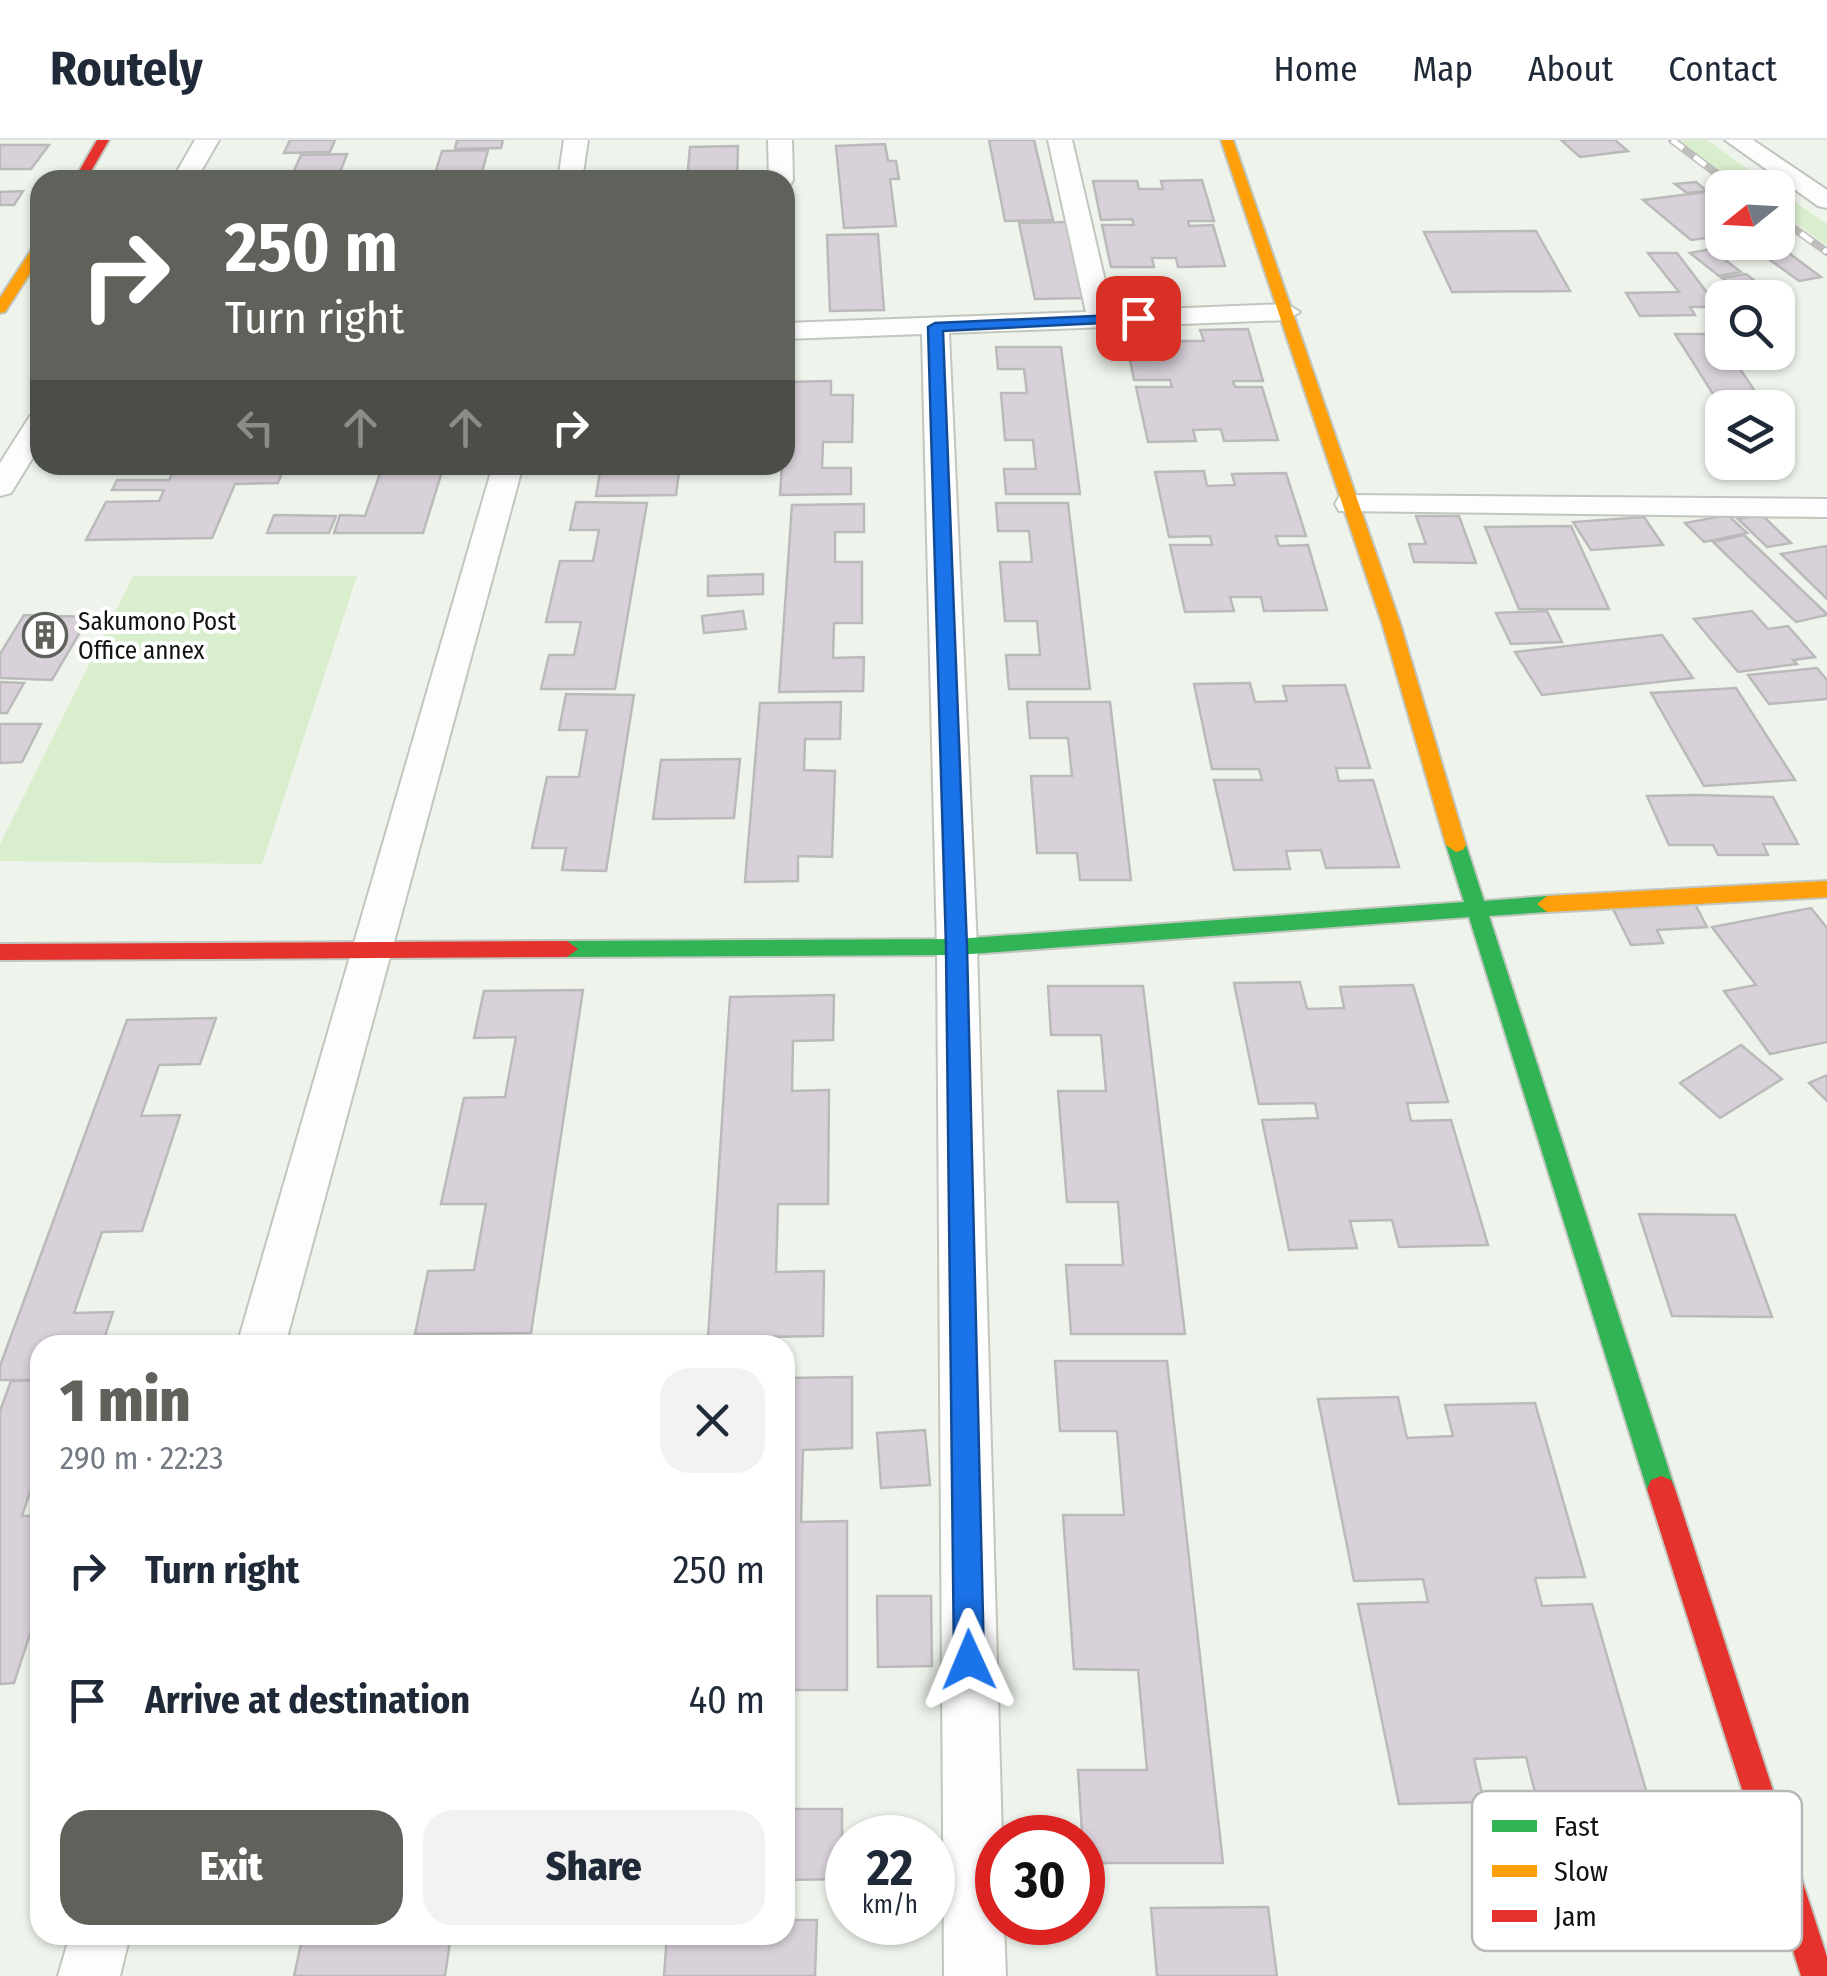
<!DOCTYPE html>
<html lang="en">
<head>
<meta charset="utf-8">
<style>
  :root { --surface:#fff; --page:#f2f2f3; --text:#1f2937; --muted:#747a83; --line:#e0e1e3; --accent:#5e625b }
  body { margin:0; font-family:"Fira Sans Condensed",sans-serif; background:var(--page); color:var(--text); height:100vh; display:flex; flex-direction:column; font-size:38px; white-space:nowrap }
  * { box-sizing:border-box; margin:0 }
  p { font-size:32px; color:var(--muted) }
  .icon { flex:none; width:55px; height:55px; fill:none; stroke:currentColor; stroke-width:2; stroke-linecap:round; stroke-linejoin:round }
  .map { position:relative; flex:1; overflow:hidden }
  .details { position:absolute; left:30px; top:1195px; width:765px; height:610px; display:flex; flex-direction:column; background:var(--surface); border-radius:30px; box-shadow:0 2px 8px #0004 }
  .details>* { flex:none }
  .guide { position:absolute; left:30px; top:30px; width:765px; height:305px; border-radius:30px; box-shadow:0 2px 8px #0004; background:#5e625b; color:#fff; overflow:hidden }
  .needle { width:65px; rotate:252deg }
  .tools { position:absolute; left:1705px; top:30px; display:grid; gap:20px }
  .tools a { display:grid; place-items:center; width:90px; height:90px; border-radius:20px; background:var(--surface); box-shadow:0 2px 8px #0004; font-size:50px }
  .speed { position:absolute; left:825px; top:1675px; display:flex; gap:20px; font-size:50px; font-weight:700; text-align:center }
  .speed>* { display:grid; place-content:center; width:130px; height:130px; border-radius:50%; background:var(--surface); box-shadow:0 2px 8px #0004; line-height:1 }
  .speed small { font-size:25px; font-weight:400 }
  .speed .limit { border:15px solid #d22; background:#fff; color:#111 }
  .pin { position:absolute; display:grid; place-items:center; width:85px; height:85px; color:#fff; margin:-42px; border-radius:20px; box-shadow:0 5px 15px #0006 }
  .me { position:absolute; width:110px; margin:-55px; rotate:359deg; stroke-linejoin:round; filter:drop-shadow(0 0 8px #0008) }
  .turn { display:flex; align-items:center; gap:35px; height:210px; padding:0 30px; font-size:45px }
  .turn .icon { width:130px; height:130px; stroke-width:2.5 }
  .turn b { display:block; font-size:70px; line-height:85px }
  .lanes { display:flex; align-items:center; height:95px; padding:0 30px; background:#0003; justify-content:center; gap:50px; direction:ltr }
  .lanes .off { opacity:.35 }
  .round { display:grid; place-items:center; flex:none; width:105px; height:105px; border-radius:30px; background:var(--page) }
  .headline { display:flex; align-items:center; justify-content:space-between; height:170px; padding:0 30px }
  h1 { font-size:60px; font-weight:800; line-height:75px; color:var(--accent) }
  .action { display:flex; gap:20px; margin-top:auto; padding:20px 30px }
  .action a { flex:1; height:115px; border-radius:30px; background:var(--accent); color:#fff; font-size:40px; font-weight:800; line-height:115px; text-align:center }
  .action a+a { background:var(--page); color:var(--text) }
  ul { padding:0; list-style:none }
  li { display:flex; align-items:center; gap:30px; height:130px; padding:0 30px }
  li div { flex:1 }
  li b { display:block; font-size:38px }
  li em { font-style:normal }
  header { display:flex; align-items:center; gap:60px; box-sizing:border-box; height:140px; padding:0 50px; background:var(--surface); border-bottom:2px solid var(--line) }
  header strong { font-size:48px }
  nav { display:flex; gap:55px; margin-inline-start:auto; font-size:35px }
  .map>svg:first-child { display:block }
</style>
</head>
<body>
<header>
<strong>Routely</strong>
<nav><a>Home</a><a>Map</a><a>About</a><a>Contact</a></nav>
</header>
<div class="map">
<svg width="1827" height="1836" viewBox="0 0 1827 1836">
  <rect width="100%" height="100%" fill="#eef4eb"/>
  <!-- green -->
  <g fill="#d9eecd">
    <polygon points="1674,0 1707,0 1773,47 1743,47"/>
    <polygon points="1778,50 1827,84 1827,105 1778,71"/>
    <polygon points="133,436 357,436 262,724 0,721 0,704"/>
  </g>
  <!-- building -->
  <g fill="#d9d1da" stroke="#bababa" stroke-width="2.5">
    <polygon points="290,0 335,0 330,12 284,13"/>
    <polygon points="457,0 503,0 501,8 455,9"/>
    <polygon points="989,0 1034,0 1053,80 1005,81"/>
    <polygon points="1561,0 1615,0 1628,11 1580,17"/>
    <polygon points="885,4 888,21 896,21 899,39 890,39 896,86 844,88 836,6"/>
    <polygon points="0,5 49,5 31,29 0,29"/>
    <polygon points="738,6 737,40 687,40 690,7"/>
    <polygon points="488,10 480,40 433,40 442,11"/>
    <polygon points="347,14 337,40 290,40 301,15"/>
    <polygon points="1202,40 1214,81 1188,81 1189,86 1213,85 1225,126 1178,127 1176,118 1152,118 1154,127 1111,127 1102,85 1134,85 1132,79 1101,80 1093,41 1137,41 1139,49 1163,49 1161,41"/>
    <polygon points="1696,42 1707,51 1687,53 1675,44"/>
    <polygon points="23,51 14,65 0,65 0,52"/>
    <polygon points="1706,52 1722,65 1722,96 1691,100 1643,60"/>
    <polygon points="1068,82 1086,158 1035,159 1019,83"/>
    <polygon points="1536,91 1570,151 1452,152 1424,92"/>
    <polygon points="878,94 884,170 830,171 827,95"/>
    <polygon points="1774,102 1821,137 1799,141 1751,106"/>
    <polygon points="1711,109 1741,132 1719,136 1690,113"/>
    <polygon points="1648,113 1677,113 1718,167 1690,167 1695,175 1640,176 1626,153 1679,152"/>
    <polygon points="1746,134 1769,152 1745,156 1722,138"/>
    <polygon points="1248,189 1263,241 1233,241 1235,247 1262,247 1278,300 1224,301 1221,289 1193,290 1196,301 1148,302 1136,247 1172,247 1170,240 1134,240 1124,190 1174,190 1177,201 1204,201 1200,190"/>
    <polygon points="1675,194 1716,194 1722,212 1729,212 1758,256 1715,257"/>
    <polygon points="996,207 1061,207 1080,354 1006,354 1004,329 1036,329 1033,300 1005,300 1001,253 1027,253 1024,229 998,229"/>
    <polygon points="831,241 831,255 853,255 852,302 823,302 822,328 851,328 851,354 780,355 782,325 785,325 787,242"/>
    <polygon points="124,325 285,325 278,343 235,344 212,398 86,400 106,362 159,361 164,350 112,350 117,340 169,340 175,328 123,328"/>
    <polygon points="383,325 444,325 423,393 334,393 340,375 365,376"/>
    <polygon points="680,325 676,355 596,356 601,326"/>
    <polygon points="1204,331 1207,346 1235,345 1232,334 1286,333 1306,396 1276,396 1279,406 1308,405 1327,470 1264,471 1261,457 1230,457 1234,471 1185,472 1170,405 1212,405 1210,396 1169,397 1155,332"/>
    <polygon points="576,362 647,363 615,549 541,549 549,515 574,515 581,482 546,482 560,421 593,421 599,390 570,390"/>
    <polygon points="996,363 1068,363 1090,549 1009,549 1006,515 1040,515 1037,481 1005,481 1000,422 1032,422 1029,391 998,391"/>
    <polygon points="864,364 864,392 835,392 835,422 862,422 862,483 834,483 833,518 864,517 863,551 779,552 792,365"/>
    <polygon points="274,375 336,376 329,393 267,393"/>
    <polygon points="1728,375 1747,393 1704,402 1685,383"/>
    <polygon points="1762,375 1791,403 1767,407 1738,379"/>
    <polygon points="1416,376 1459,376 1476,423 1414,422 1409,404 1426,404"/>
    <polygon points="1644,377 1663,405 1591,410 1573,382"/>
    <polygon points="1571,386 1609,469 1519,469 1485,387"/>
    <polygon points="1744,395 1827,474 1827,475 1796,482 1713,402"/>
    <polygon points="1826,406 1827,407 1827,459 1781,414"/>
    <polygon points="763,434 763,454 708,456 708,436"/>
    <polygon points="743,471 746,489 704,493 702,476"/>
    <polygon points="1547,471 1562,502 1511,504 1496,473"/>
    <polygon points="1752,471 1768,489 1788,486 1815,517 1793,520 1797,524 1738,532 1694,479"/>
    <polygon points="24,475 89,477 52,540 0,538 0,514"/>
    <polygon points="1662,495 1693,538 1542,555 1515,512"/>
    <polygon points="1817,528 1827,540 1827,559 1769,564 1748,535"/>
    <polygon points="0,542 24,543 7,573 0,573"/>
    <polygon points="1250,543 1255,562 1287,561 1283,546 1345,545 1370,628 1336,628 1339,641 1373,640 1399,727 1326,728 1321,710 1286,711 1290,729 1234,730 1214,640 1262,640 1259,629 1212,629 1194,544"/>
    <polygon points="1736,548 1795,640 1704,646 1651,553"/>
    <polygon points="566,554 634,555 606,731 562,730 566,708 532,708 547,637 579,637 587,590 559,590"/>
    <polygon points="841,562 840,599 805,599 804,630 835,631 832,717 798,716 798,741 745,742 760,563"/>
    <polygon points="1027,562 1110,562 1131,740 1080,740 1077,713 1037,713 1031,636 1072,636 1068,598 1030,598"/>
    <polygon points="0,584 41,584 22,622 0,623"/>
    <polygon points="740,619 734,678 653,679 661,620"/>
    <polygon points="1696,655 1773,657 1798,704 1763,704 1768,715 1718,715 1713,705 1669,705 1647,656"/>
    <polygon points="1693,760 1707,787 1657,790 1663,803 1631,805 1611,765"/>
    <polygon points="1811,768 1827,788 1827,902 1770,914 1724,851 1756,845 1712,787"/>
    <polygon points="1300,842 1307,869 1344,868 1340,847 1413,845 1448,962 1407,963 1411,981 1451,980 1488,1105 1399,1107 1392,1080 1350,1081 1357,1108 1289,1110 1262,980 1318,978 1315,963 1259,964 1234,843"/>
    <polygon points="1048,846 1143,846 1185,1194 1071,1194 1066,1125 1123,1125 1118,1062 1067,1062 1058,951 1106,951 1101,895 1051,895"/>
    <polygon points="583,850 531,1193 415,1194 428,1131 474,1130 486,1064 441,1064 464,958 505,957 516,897 474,898 484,851"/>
    <polygon points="834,855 833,900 793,901 792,951 829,950 828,1064 778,1064 776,1132 824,1131 823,1196 708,1198 730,857"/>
    <polygon points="216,878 200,924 159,925 141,976 180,975 142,1091 102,1092 74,1173 113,1172 102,1205 40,1205 40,1240 0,1240 0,1226 127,880"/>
    <polygon points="1741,905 1782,939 1720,978 1680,943"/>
    <polygon points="1827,935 1827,961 1809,943"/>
    <polygon points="1639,1074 1735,1075 1772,1177 1672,1176"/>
    <polygon points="1055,1221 1167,1221 1223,1723 1084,1723 1078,1630 1147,1630 1138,1530 1074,1529 1063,1375 1124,1375 1117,1291 1060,1291"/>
    <polygon points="852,1237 852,1308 803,1310 801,1382 847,1381 847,1550 785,1550 785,1238"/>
    <polygon points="40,1240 40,1322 22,1376 40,1376 40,1463 14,1543 0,1544 0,1271 11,1241"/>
    <polygon points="1398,1257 1407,1298 1453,1296 1445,1265 1535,1263 1585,1437 1535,1438 1542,1466 1592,1464 1648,1657 1537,1660 1526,1617 1474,1619 1484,1662 1399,1664 1358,1464 1428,1462 1423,1439 1354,1441 1318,1259"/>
    <polygon points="925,1290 930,1345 881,1348 877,1293"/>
    <polygon points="877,1456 931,1456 932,1526 878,1527"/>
    <polygon points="785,1669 842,1669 842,1739 785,1740"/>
    <polygon points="1268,1767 1277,1836 1157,1836 1151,1768"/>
    <polygon points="785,1780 817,1780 815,1836 664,1836 667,1795 785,1795"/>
    <polygon points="303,1795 451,1795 445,1836 294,1836"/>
  </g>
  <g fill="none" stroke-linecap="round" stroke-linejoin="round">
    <defs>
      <g id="street">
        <polygon points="195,0 219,0 196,40 172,40"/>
        <polygon points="564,0 588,0 582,40 558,40"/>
        <polygon points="768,0 792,0 793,40 790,45 785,46 785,40 769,40"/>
        <polygon points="1048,0 1072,0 1112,171 1287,164 1300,172 1287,180 949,193 977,807 1002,1698 998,1698 998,1782 1004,1782 1006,1836 944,1836 937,807 922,194 785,199 785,183 1086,172"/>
        <polygon points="1725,0 1753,0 1827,50 1827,68 1818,66"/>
        <polygon points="40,273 40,306 11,353 0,356 0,323 30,276"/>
        <polygon points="493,325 523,325 285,1205 237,1205"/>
        <polygon points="1350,355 1827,359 1827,377 1339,371 1335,364 1339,357"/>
        <polygon points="70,1795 130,1795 120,1836 58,1836"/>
      </g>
      <polygon id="fast" points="1456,698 1466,705 1484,761 1547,756 1557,764 1547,772 1489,776 1675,1349 1671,1358 1661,1362 1651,1358 1647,1349 1469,777 957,815 567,817 556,809 567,801 957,799 1464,762 1446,705"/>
      <g id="slow">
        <polygon points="1221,0 1233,0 1400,483 1466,705 1463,710 1456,712 1446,705 1382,483"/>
        <polygon points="40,103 40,118 5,172 0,173 0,158 35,104"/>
        <polygon points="1827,741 1827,757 1547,772 1537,764 1547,756"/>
      </g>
      <g id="jam">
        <polygon points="97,0 109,0 86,40 74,40"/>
        <polygon points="567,801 578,809 567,817 0,820 0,804"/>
        <polygon points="1661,1336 1671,1340 1675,1349 1827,1817 1827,1836 1801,1836 1647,1349 1651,1340"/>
      </g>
    </defs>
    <!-- street casing -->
    <use href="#street" stroke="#c1c6be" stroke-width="4"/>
    <!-- fast casing -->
    <use href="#fast" stroke="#c1c6be" stroke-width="4"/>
    <!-- slow casing -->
    <use href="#slow" stroke="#c1c6be" stroke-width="4"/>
    <!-- jam casing -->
    <use href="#jam" stroke="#c1c6be" stroke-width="4"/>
    <!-- street -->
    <use href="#street" fill="#fcfdfc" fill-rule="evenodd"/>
    <!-- fast -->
    <use href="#fast" fill="#30b455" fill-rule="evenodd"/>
    <!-- slow -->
    <use href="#slow" fill="#ff9f0a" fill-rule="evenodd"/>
    <!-- jam -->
    <use href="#jam" fill="#e5322d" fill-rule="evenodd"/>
    <defs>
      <g id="rail">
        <polyline points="1672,0 1736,48"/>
        <polyline points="1778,77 1827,112"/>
      </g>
    </defs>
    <!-- rail casing -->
    <use href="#rail" stroke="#bebfbd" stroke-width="8"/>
    <!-- rail -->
    <use href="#rail" stroke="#fff" stroke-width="5" stroke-dasharray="14" stroke-linecap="butt"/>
  </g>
  <!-- route -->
  <polygon fill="#1a73e8" stroke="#114b97" stroke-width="2.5" points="1138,174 1143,175 1143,181 943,191 967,807 984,1520 979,1530 969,1534 959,1530 954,1520 946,807 928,187 935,183"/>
  <!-- icons -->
  <defs>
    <symbol id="building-ring" viewBox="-11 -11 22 22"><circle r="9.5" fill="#fff" stroke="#5e625b" stroke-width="1.5"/><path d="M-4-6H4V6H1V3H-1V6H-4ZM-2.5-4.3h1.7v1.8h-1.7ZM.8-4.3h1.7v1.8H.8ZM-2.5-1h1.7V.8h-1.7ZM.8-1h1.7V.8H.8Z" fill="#5e625b"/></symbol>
  </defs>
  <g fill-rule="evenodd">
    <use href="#building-ring" x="20" y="470" width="50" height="50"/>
  </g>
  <g text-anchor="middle" stroke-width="8" stroke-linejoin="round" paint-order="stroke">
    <!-- far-poi labels -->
    <g font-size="25" fill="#10140e" stroke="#fff" text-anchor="start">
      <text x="78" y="490">Sakumono Post<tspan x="78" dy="29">Office annex</tspan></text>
    </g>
  </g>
  <!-- legend -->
  <rect x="1472" y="1651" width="330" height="160" rx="15" fill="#fff" stroke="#b7b8b7" stroke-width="2.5"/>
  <rect x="1492" y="1680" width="45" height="12" fill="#30b455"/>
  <rect x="1492" y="1725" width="45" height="12" fill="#ff9f0a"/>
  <rect x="1492" y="1770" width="45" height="12" fill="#e5322d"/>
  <g font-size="28" fill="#10140e">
    <text x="1554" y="1696">Fast</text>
    <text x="1554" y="1741">Slow</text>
    <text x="1554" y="1786">Jam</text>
  </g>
</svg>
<div class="tools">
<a><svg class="needle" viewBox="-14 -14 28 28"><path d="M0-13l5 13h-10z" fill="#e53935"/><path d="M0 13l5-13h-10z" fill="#747a83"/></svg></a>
<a><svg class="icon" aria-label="search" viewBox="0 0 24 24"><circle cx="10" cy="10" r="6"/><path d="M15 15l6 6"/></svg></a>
<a><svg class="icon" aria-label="layers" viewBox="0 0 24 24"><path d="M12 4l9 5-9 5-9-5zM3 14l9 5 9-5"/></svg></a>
</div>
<div class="speed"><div>22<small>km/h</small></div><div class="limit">30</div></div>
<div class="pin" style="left:1138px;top:178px;background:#d93025"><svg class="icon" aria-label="arrive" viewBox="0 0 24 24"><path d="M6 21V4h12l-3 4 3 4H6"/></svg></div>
<svg class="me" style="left:969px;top:1520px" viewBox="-20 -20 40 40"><path d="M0-17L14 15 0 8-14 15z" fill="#1a73e8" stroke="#fff" stroke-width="4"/></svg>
<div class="guide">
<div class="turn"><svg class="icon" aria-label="right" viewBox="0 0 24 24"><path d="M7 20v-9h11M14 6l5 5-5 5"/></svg><div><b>250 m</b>Turn right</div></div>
<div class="lanes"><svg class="icon off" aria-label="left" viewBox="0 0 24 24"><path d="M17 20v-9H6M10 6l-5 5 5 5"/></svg><svg class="icon off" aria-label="ahead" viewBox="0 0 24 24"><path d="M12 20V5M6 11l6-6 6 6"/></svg><svg class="icon off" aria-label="ahead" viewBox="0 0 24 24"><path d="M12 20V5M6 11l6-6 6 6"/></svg><svg class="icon" aria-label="right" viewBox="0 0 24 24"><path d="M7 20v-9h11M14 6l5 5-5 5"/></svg></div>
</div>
<section class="details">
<div class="headline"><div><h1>1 min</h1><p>290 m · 22:23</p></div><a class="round"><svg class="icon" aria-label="close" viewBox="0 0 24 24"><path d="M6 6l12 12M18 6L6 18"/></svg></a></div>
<ul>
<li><svg class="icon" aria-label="right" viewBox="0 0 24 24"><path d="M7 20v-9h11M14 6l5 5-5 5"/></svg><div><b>Turn right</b></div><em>250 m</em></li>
<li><svg class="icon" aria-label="arrive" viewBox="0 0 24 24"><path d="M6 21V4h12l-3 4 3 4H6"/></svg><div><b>Arrive at destination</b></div><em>40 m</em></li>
</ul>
<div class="action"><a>Exit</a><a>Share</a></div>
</section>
</div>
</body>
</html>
